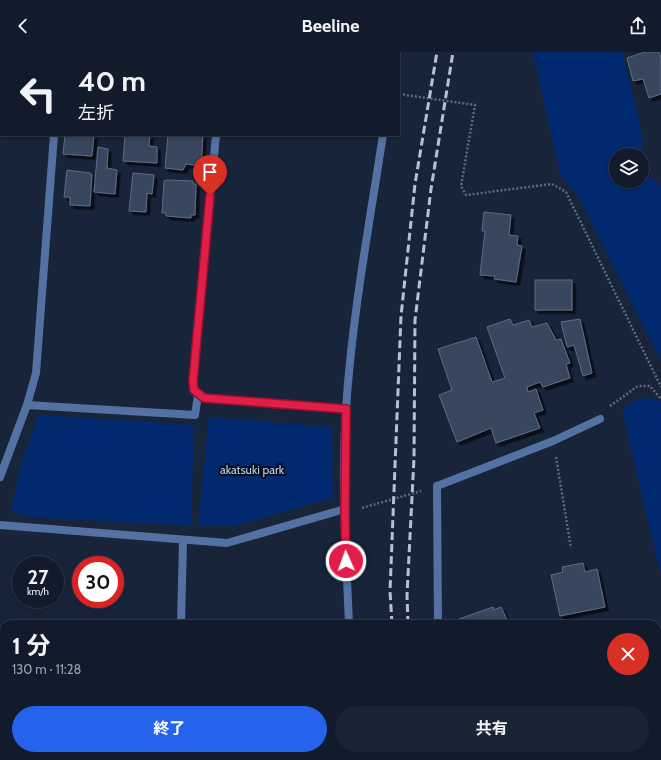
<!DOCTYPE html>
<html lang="ja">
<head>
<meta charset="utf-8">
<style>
  :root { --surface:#121b2c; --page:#1b2434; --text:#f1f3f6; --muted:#9ca1a9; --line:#313948; --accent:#2563eb }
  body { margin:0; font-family:Cabin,"Noto Sans JP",sans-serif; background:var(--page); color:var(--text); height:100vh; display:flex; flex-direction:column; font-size:15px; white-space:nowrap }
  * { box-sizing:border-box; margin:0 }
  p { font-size:13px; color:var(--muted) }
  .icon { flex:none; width:22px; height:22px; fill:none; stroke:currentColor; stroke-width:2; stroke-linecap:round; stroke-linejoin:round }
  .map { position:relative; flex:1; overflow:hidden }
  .details { position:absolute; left:0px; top:568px; width:661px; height:140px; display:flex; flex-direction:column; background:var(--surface); border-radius:12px 12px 0 0; box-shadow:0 2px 6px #0003,0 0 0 1px var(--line) }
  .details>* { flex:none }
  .guide { position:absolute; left:0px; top:0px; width:400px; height:84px; box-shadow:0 2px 6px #0003,0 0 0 1px var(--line); background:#121b2c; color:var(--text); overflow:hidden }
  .fabs { position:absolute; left:609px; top:96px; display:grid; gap:8px }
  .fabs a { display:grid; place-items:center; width:40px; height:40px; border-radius:50%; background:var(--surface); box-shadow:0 2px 6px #0003,0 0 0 1px var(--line); font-size:20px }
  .speed { position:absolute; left:12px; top:504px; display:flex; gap:8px; font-size:20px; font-weight:700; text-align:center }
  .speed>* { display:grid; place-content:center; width:52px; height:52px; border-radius:50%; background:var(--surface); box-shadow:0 2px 6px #0003,0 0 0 1px var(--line); line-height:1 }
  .speed small { font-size:10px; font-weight:400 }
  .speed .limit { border:6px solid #d22; background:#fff; color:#111 }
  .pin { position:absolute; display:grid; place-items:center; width:34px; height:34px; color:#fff; margin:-41px -17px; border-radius:50% 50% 50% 0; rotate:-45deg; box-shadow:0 0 4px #0007 }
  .pin .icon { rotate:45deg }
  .me { position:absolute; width:44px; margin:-22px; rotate:358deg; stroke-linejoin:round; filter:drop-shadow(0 0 3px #0008) }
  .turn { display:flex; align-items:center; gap:14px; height:84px; padding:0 12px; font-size:18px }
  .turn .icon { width:52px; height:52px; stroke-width:2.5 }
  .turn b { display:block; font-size:28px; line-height:34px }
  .round { display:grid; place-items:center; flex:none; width:42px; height:42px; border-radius:21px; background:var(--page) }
  .overview { display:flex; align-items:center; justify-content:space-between; height:68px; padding:0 12px }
  h1 { font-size:24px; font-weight:700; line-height:30px }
  .button { display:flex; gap:8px; margin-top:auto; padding:8px 12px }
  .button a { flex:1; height:46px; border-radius:24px; background:var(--accent); color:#fff; font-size:16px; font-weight:700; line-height:46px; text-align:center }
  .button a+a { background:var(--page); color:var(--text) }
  header { display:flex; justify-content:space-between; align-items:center; height:52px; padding:0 12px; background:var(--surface); font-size:18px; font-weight:700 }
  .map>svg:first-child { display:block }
</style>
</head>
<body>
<header><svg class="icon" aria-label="back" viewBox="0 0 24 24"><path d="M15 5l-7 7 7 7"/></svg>Beeline<svg class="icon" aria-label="share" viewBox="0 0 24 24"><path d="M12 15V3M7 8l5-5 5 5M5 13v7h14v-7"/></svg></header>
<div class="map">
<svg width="661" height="708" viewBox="0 0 661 708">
  <defs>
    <filter id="shadow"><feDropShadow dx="3.5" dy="3.5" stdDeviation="0" flood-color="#0009"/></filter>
  </defs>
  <rect width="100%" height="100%" fill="#18243a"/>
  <!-- green -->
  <g fill="#00296f" fill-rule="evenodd">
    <path d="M533,0h89l17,69 7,52 15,13v175l-83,-165 -17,-20zM616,103h26v26h-26z"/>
    <polygon points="638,346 659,347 661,351 661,523 622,358"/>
    <polygon points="39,363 194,373 191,474 32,465 11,460 21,412"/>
    <polygon points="209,365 332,375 333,446 233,474 198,474"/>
    <polygon points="0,587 4,590 4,691 0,689"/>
  </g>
  <!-- building -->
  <g fill="#38465d" stroke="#5d6c85" filter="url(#shadow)">
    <polygon points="76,0 105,0 75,1"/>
    <polygon points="161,0 196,0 161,1"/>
    <polygon points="645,0 659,0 661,6 661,42 649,46 643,27 633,29 627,6"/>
    <polygon points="65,83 94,83 92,104 63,102"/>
    <polygon points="125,83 150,83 149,94 157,95 157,111 123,109"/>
    <polygon points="168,83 203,83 201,114 186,112 183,118 165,116"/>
    <polygon points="98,95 108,97 107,116 117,118 115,142 94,140"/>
    <polygon points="67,118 90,121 92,123 90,154 70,153 70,145 64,145"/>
    <polygon points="133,121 154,123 152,142 147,141 146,160 129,159"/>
    <polygon points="167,128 193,129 193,132 196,132 195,163 191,163 191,166 166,164 166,161 162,161 164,129"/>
    <polygon points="484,160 511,163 509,183 518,184 517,193 522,194 516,230 494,227 495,224 480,223 485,179 482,179"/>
    <rect x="535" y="228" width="37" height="30"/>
    <polygon points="510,267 513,273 529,268 532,275 547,271 556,288 561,287 570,311 566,312 570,326 543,335 540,330 527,335 528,340 536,337 543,358 534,361 540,376 496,391 491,376 457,390 439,343 452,338 438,297 476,285 492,330 505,326 487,275"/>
    <polygon points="580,267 592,321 583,324 574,293 567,295 561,270"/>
    <polygon points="583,511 585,520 597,517 605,555 560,564 551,523 563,520 562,515"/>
    <polygon points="493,555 494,558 501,555 509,572 461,572 459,567"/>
    <polygon points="454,704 490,704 479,708 455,708"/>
    <polygon points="518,704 559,704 562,708 521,708"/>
    <polygon points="587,704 600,704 596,708 590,708"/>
    <polygon points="610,704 642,704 646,708 606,708"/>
  </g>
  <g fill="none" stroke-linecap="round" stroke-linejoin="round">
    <!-- path -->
    <g stroke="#5f6a7d" stroke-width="2.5" stroke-dasharray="2 2" stroke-linecap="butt">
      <polyline points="399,42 475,53 461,134 466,143 552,132 566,140 661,335"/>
      <polyline points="610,354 638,334 650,334 661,347"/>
      <polyline points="556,405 571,496"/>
      <polyline points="362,456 421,439"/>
    </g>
    <!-- lane -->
    <polyline stroke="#5371a2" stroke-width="8" points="437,434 553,389 600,367"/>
    <!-- street -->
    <g stroke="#5371a2" stroke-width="8">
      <polyline points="332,0 339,1"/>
      <polyline points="60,1 61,0"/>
      <polyline points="224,1 224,0"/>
      <polyline points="397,1 397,0"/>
      <polyline points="216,83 193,329 194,338 204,346 346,357"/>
      <polyline points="27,353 195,363 198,343"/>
      <polyline points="0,425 27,353 36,321 54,83"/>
      <polyline points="437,434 438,572"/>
      <polyline points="0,473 227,491 345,457"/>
      <polyline points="181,572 183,489"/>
      <path d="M349,572c-3,-71 -8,-144 -3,-215 6,-92 23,-183 37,-274"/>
      <polyline points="206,704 207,708"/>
      <polyline points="356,704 356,708"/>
      <polyline points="439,704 439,708"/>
    </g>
    <!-- rail -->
    <g stroke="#b7c1d2" stroke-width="3" stroke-dasharray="8 4" stroke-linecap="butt">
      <polyline points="392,572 390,539 401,264 415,132 437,0"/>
      <polyline points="408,572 407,543 414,406 415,268 431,137 453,0"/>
      <polyline points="398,704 398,708"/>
      <polyline points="414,704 414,708"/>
    </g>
  </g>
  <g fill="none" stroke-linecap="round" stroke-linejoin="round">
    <defs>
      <polyline id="route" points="210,144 193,329 194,338 204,346 346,357 345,461 346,509"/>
    </defs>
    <!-- route casing -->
    <use href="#route" stroke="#92132f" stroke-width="10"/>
    <!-- route -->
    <use href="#route" stroke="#e11d48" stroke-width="7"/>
  </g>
  <g text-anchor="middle" stroke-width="4" stroke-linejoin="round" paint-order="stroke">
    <!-- park labels -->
    <g font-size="12" fill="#b9d2fb" stroke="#080e17">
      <text x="252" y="422">akatsuki park</text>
    </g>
  </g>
</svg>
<div class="fabs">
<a><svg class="icon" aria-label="layers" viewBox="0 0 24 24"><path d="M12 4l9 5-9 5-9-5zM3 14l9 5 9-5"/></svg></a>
</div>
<div class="speed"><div>27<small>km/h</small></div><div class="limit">30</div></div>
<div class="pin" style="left:210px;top:144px;background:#d93025"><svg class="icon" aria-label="arrive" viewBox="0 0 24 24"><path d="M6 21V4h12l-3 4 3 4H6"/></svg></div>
<svg class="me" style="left:346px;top:509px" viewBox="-20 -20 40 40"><circle r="17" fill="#e11d48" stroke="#fff" stroke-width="3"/><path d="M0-11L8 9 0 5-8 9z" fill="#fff"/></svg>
<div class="guide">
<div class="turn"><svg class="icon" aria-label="left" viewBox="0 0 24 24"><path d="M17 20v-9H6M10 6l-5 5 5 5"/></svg><div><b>40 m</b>左折</div></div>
</div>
<section class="details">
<div class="overview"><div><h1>1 分</h1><p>130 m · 11:28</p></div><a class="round" style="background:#d93025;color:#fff"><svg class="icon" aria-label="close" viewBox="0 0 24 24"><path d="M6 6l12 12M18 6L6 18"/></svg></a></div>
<div class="button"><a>終了</a><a>共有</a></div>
</section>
</div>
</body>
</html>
